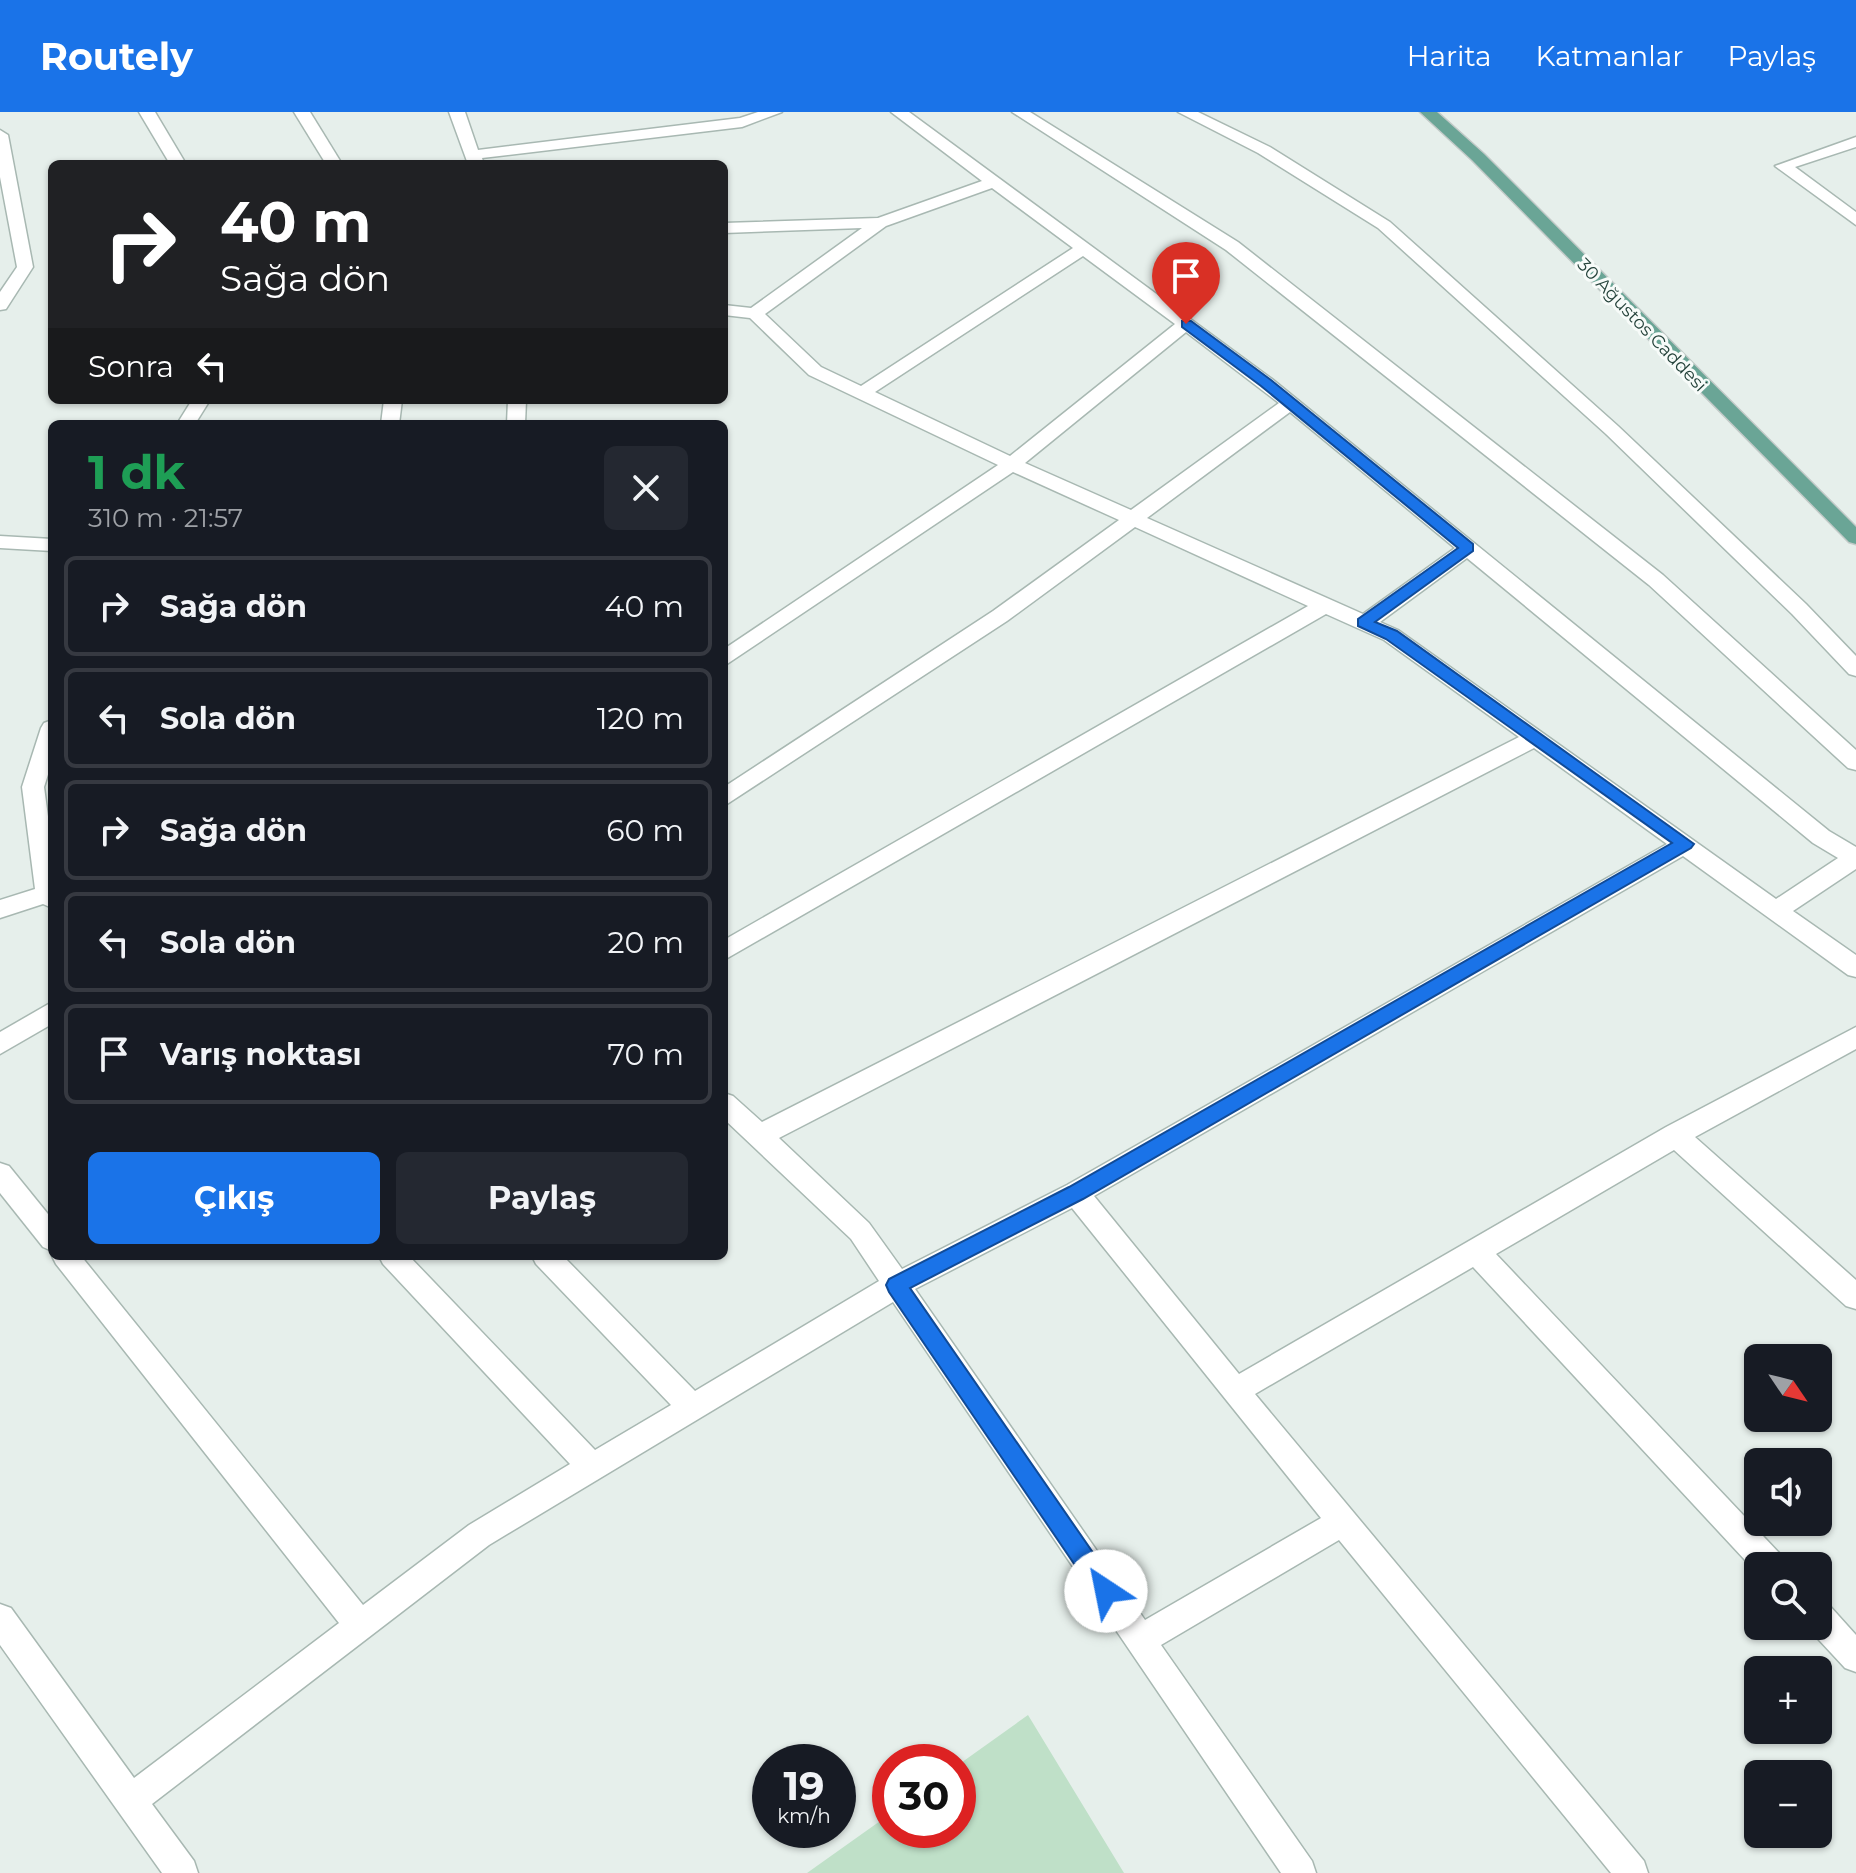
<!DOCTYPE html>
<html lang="tr">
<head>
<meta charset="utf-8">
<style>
  :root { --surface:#171b24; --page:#242831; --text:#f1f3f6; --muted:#9ea1a6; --line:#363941; --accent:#1a73e8 }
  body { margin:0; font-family:Montserrat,sans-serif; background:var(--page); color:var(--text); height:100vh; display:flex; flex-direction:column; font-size:30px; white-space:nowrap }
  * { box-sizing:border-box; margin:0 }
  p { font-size:26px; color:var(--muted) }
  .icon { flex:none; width:44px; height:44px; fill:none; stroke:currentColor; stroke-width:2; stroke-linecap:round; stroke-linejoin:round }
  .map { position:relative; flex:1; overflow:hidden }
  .sheet { position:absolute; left:48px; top:308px; width:680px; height:840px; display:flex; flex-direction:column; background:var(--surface); border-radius:12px; box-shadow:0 2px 6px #0004 }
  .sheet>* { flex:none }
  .hud { position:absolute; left:48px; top:48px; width:680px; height:244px; border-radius:12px; box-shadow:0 2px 6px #0004; background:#202124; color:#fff; overflow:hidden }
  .needle { width:52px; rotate:125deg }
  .buttons { position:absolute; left:1744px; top:1232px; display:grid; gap:16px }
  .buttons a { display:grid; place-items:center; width:88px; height:88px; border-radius:12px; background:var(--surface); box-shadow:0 2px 6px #0004; font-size:40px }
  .speed { position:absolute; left:752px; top:1632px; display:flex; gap:16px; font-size:40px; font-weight:700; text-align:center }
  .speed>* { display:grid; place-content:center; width:104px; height:104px; border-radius:50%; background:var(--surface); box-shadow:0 2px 6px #0004; line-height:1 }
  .speed small { font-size:20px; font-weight:400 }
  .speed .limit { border:12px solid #d22; background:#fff; color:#111 }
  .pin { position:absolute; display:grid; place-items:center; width:68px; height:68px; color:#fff; margin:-82px -34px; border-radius:50% 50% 50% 0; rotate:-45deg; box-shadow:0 0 8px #0007 }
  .pin .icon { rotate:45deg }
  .me { position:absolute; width:88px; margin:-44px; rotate:326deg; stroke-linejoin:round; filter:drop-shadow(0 0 6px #0008) }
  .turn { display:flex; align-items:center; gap:28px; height:168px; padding:0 40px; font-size:36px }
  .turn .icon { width:104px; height:104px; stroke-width:2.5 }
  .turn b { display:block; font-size:56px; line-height:68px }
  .then { display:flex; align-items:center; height:76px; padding:0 40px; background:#0003; gap:16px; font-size:30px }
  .round { display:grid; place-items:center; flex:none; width:84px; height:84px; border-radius:12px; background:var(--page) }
  .overview { display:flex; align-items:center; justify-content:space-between; height:136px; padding:0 40px }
  h1 { font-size:48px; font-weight:700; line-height:60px; color:#1e9e55 }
  .action { display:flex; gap:16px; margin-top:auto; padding:16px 40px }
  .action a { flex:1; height:92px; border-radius:12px; background:var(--accent); color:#fff; font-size:32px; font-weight:700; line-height:92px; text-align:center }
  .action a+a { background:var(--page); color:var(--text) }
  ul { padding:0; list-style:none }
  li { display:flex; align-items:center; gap:24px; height:100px; margin:0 16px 12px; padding:0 24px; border:4px solid var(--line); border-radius:12px }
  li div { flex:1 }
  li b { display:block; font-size:30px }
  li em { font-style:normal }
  header { display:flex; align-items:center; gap:48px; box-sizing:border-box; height:112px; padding:0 40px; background:var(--accent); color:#fff }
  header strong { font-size:38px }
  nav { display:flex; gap:44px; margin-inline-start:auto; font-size:28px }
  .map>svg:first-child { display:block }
</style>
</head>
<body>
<header>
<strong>Routely</strong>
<nav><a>Harita</a><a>Katmanlar</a><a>Paylaş</a></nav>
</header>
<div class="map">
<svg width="1856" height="1761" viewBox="0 0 1856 1761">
  <rect width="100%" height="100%" fill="#e6efeb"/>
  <!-- green -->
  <polygon fill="#bfe0c8" points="1028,1603 1124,1761 807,1761 890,1702 890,1718 958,1718 958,1653"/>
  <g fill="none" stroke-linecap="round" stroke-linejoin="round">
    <defs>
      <g id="minor">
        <polygon points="139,0 155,0 186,52 170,52"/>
        <polygon points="294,0 310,0 342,52 326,52"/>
        <polygon points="449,0 465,0 478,38 740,6 758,0 782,0 742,15 482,46 484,52 468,52"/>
        <path d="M891,0h18l363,267 557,452 27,16v22l-63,42 63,44v22l-8,-2 -165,-119 -589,340 145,178 427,-247 190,-100v22l-161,88 161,143v29l-10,-3 -172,-156 -178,104 286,302 4,10h-28v8l-285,-307 -218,127 389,467 4,12h-37l-272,-333 -178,105 151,216 4,12h-35l-388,-571 -404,243 -337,259 42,57 4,12h-36l-162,-228v-41l11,4 123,170 205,-155 -283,-359 -4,-8v-1l29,1 282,349 106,-80 101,-61 -187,-200 -4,-8h30l186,194 76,-45 -135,-141 -4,-8h31l132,135 184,-110 -28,-42 -127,-120v-26l9,3 29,26 757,-385 -135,-97 -58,-26 -602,346v-20l584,-334 -173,-79 -128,94 -283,185v-19l269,-176 126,-91 -106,-48 -289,194v-17l274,-184 -189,-90 -59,-57 -26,-3v-10l27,3 111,-80 -138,5v-10l154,-5 104,-37zM992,76l81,60 -212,138 -40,-19 -56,-53 121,-88zM1083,144l92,68 -165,132 -135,-64zM1186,220l93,71 -148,107 -106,-47zM1290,300l165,136 -92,66 -216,-96zM1467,446l346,285 25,15 -62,41 -378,-269 -18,-8zM1534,636l133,96 -600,341 -165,84 -33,-46 -90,-85zM1072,1096l249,310 -176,102 -230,-331z"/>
        <polygon points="1012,0 1030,0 1238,130 1663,463 1856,638 1856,658 1848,656 1649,473 1226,138"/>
        <polygon points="1178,0 1198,0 1270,35 1390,110 1618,314 1806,492 1856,544 1856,564 1849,562 1792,502 1606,322 1378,116 1258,41"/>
        <polygon points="0,18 8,23 33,155 6,197 0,198 0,180 17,155 0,65"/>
        <polygon points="1856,25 1856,35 1795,55 1856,100 1856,113 1775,54"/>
        <polygon points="192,288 210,288 195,312 177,312"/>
        <polygon points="384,288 402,288 399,312 381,312"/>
        <polygon points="508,288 526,288 525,312 507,312"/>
        <polygon points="0,424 52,427 52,439 0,436"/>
        <polygon points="52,608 52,650 44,675 52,734 52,796 43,792 0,806 0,788 35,777 22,675 41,616 44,611"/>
        <polygon points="52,890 52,912 0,942 0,920"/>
        <polygon points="0,1051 9,1054 52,1107 52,1139 43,1135 0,1081"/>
        <polygon points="1818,1489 1829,1493 1856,1523 1856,1560 1845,1556 1807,1515 1818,1514"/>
      </g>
      <polygon id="major" points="1420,0 1437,0 1484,42 1856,415 1856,432 1849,430 1472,48"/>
    </defs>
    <!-- minor casing -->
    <use href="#minor" stroke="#a8b8b2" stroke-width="3"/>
    <!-- major casing -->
    <use href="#major" stroke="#c2cac8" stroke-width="3"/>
    <!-- minor -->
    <use href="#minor" fill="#fff" fill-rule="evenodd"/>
    <!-- major -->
    <use href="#major" fill="#6aa596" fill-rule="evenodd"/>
  </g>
  <!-- route -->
  <polygon fill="#1a73e8" stroke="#114b97" stroke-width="2" points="1182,209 1191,209 1271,268 1473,432 1473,439 1375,510 1397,519 1694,732 1691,736 1083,1087 910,1176 1114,1471 1118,1479 1114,1487 1106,1490 1098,1487 889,1180 886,1173 889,1167 1069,1075 1672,731 1386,527 1358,514 1358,507 1458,436 1261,274 1182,215"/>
  <g text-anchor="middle" stroke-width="6" stroke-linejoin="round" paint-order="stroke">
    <!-- far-street labels -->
    <g font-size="18" fill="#24423a" stroke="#f7fbf9">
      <text transform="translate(1642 213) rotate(46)" y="6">30 Ağustos Caddesi</text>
    </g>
  </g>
</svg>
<div class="buttons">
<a><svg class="needle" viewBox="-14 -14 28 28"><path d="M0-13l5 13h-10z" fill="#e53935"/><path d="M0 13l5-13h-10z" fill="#9ea1a6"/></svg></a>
<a><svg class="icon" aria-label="sound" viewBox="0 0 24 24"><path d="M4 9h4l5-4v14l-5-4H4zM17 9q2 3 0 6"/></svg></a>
<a><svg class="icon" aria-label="search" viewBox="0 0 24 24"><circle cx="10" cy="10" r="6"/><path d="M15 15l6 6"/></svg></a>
<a>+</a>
<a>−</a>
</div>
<div class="speed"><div>19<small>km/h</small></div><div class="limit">30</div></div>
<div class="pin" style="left:1186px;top:212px;background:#d93025"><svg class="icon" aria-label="arrive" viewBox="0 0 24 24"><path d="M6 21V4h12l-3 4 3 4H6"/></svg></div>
<svg class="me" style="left:1106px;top:1479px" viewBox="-20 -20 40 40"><circle r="19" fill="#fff"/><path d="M0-13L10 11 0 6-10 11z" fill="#1a73e8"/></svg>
<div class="hud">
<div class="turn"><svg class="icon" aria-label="right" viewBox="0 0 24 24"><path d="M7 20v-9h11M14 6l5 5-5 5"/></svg><div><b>40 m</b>Sağa dön</div></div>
<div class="then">Sonra<svg class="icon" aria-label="left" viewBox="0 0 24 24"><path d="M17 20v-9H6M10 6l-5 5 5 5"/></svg></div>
</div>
<section class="sheet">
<div class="overview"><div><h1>1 dk</h1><p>310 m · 21:57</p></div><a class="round"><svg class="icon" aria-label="close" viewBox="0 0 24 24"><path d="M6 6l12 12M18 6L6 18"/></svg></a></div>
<ul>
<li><svg class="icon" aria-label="right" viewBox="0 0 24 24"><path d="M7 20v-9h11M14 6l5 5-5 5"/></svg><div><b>Sağa dön</b></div><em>40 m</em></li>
<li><svg class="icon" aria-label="left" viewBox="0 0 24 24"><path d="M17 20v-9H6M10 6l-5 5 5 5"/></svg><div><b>Sola dön</b></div><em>120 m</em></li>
<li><svg class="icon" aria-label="right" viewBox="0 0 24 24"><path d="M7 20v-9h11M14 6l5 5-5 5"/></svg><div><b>Sağa dön</b></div><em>60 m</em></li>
<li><svg class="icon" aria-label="left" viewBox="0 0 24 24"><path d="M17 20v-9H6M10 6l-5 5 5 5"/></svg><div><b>Sola dön</b></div><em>20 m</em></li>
<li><svg class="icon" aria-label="arrive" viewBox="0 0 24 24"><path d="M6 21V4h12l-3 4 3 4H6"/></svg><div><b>Varış noktası</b></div><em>70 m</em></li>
</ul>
<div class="action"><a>Çıkış</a><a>Paylaş</a></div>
</section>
</div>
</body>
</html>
